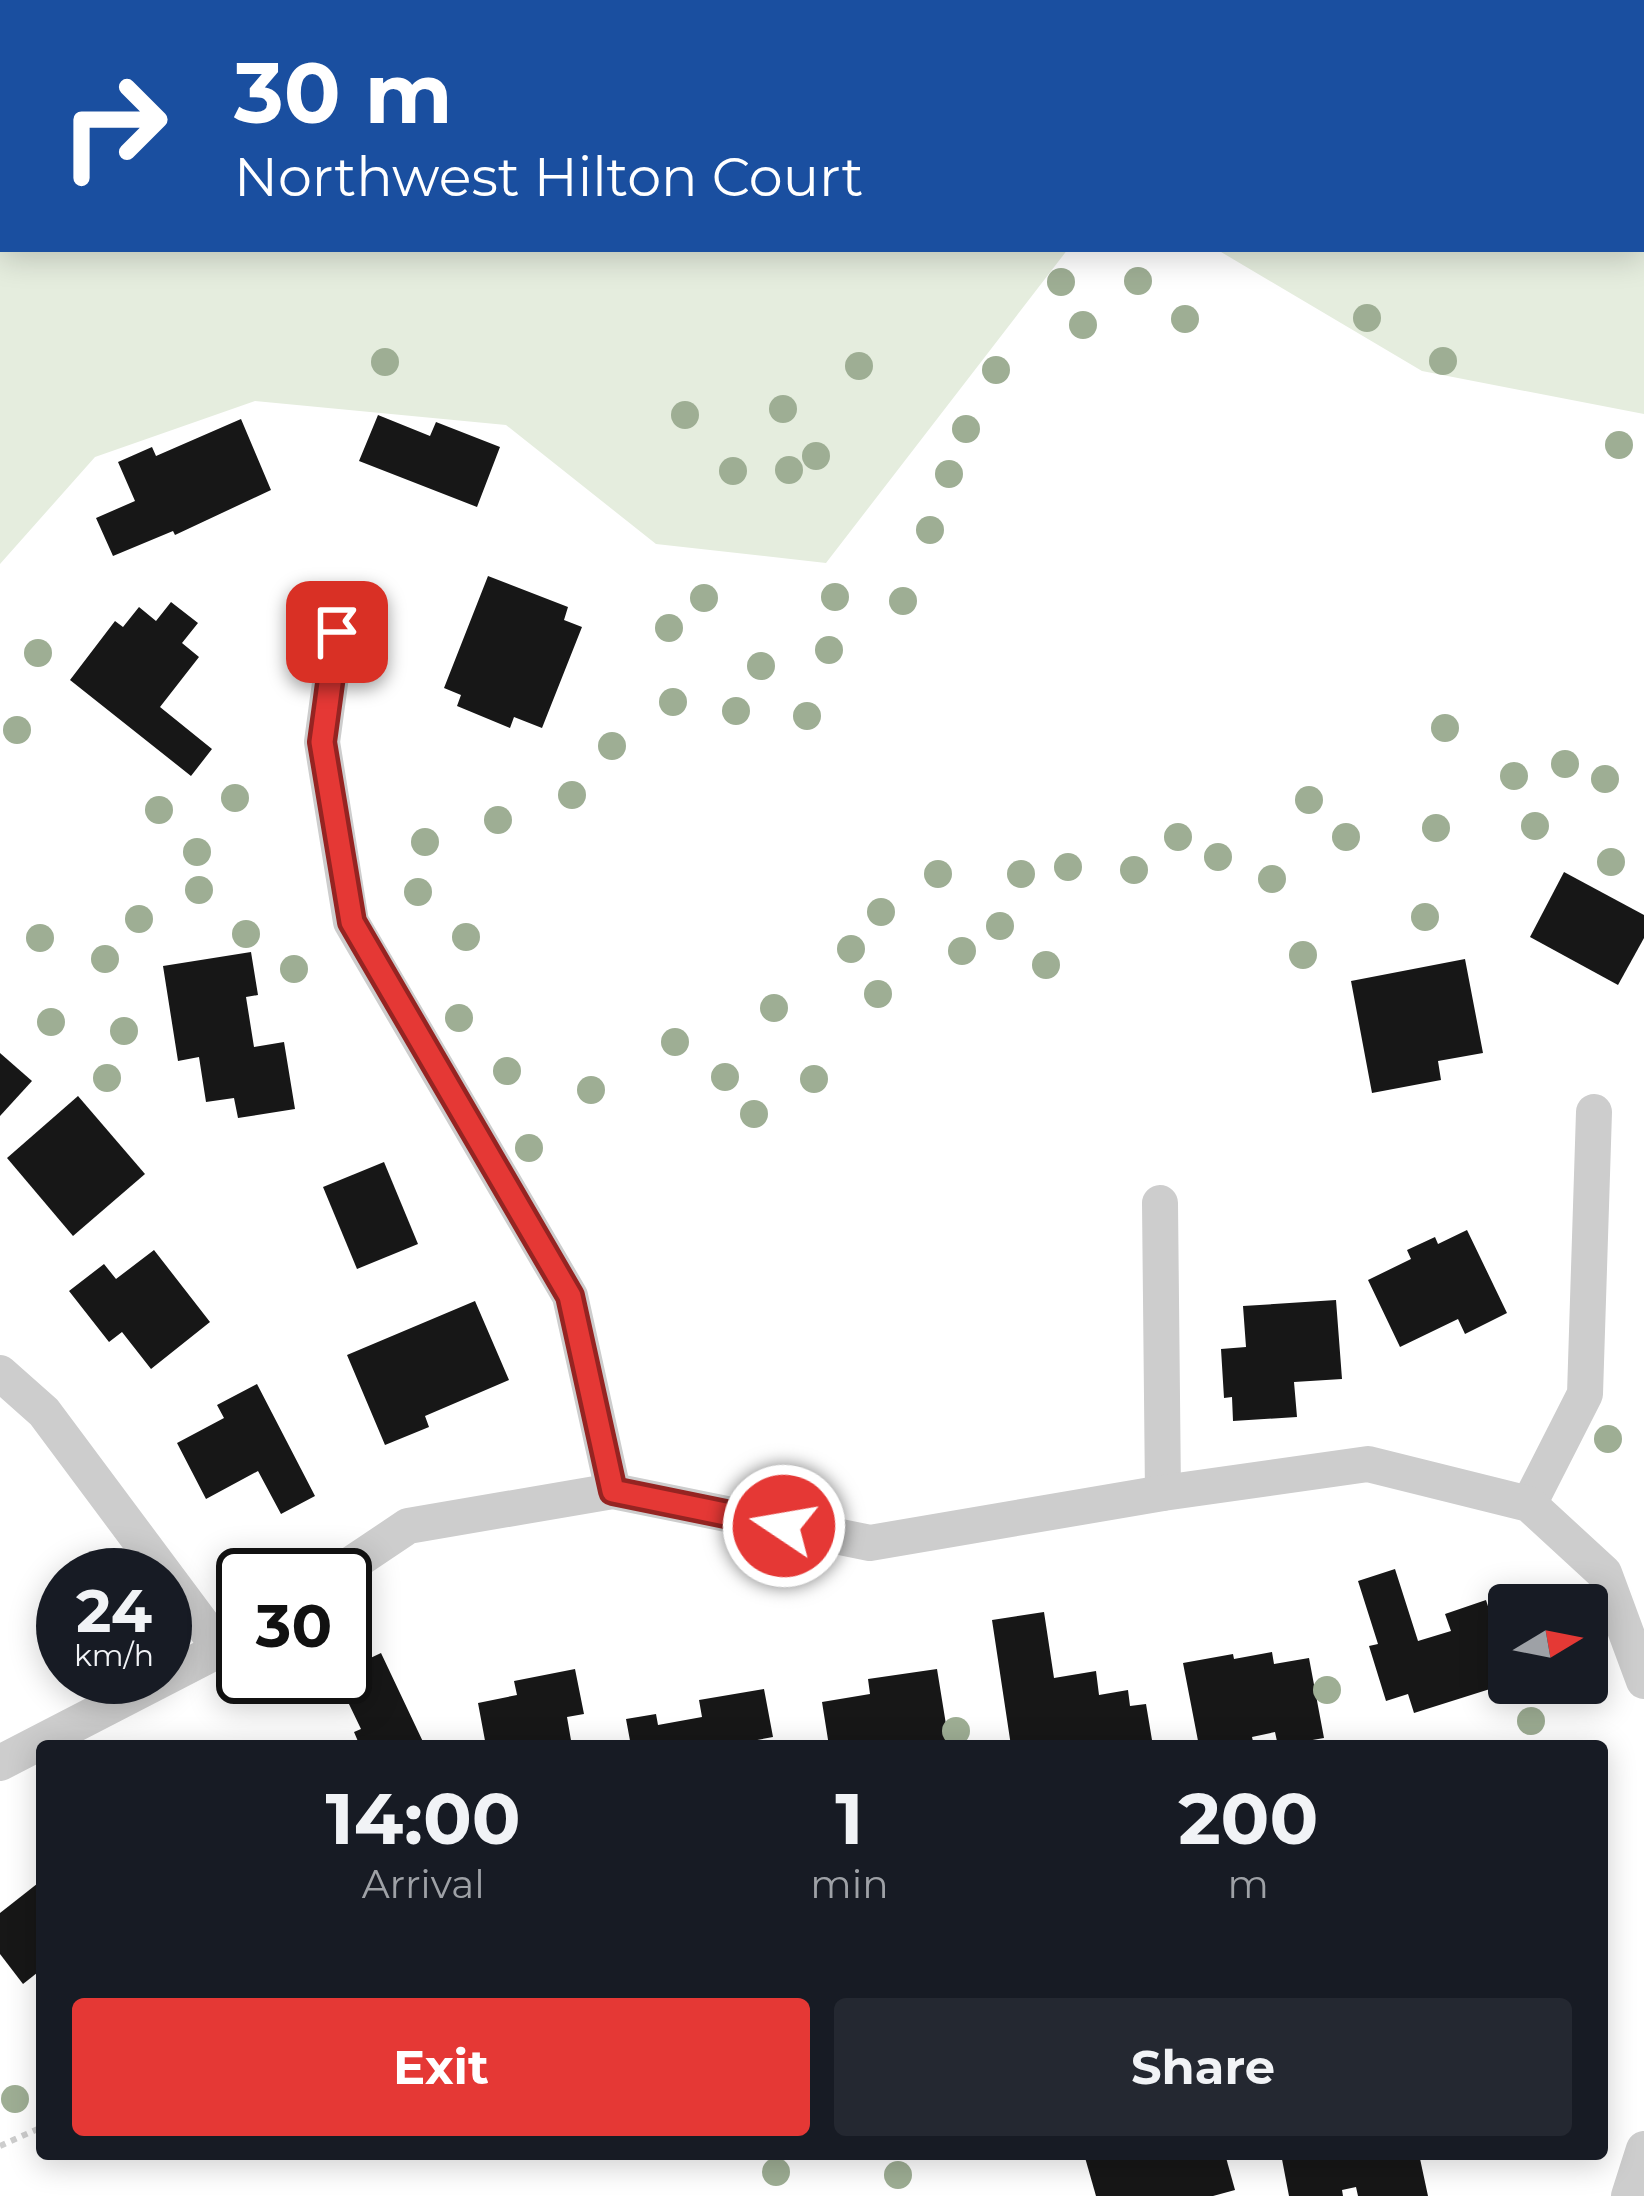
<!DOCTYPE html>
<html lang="en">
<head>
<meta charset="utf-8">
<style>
  :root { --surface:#171b24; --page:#242831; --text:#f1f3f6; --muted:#9ea1a6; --accent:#e53835 }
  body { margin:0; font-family:Montserrat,sans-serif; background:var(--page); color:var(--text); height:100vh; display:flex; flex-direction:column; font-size:45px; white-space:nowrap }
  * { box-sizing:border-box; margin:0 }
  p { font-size:39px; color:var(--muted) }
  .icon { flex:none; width:66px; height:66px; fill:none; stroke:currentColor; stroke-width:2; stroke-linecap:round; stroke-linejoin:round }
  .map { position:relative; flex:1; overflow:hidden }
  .panel { position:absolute; left:36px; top:1740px; width:1572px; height:420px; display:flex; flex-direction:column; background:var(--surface); border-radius:12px; box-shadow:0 6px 30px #0003 }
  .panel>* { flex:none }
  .hud { position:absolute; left:0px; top:0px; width:1644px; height:252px; box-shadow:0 6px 30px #0003; background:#1a4fa0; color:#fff; overflow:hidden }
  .needle { width:78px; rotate:80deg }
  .controls { position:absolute; left:1488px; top:1584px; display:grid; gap:24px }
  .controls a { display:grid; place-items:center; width:120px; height:120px; border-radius:12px; background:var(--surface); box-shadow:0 6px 30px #0003; font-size:60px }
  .speed { position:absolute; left:36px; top:1548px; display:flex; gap:24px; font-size:60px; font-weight:700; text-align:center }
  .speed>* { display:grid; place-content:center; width:156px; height:156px; border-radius:50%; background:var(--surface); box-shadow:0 6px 30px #0003; line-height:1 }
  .speed small { font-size:30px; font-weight:400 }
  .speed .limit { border:6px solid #111; border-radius:18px; background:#fff; color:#111 }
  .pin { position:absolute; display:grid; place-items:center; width:102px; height:102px; color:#fff; margin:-51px; border-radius:24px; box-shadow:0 6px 18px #0006 }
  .me { position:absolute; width:132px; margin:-66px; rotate:282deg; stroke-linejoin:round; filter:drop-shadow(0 0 9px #0008) }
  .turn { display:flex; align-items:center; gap:42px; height:252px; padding:0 36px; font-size:54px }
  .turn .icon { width:156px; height:156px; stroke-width:2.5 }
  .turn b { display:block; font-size:84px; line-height:102px }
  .eta { display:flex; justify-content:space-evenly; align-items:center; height:204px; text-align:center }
  .eta b { font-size:72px; font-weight:700; line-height:84px }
  .primary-button { display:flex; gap:24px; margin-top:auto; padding:24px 36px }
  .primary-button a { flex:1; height:138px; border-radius:12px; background:var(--accent); color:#fff; font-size:48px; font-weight:700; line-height:138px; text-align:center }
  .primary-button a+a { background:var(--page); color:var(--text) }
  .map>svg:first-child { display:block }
</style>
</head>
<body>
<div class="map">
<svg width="1644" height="2196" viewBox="0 0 1644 2196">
  <rect width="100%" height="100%" fill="#fff"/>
  <!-- green -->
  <polygon fill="#e5edde" points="0,0 1644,0 1644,414 1422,371 1216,249 1641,249 1641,3 3,3 3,249 1068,249 826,563 656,544 506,425 255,401 95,457 0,564"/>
  <!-- building -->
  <g fill="#171717">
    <polygon points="378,415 430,436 436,422 500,447 477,507 359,461"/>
    <polygon points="241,419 271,490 175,535 173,531 113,556 96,518 135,501 118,462 152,447 156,456"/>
    <polygon points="488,576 568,607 564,620 582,627 542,728 514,717 510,728 457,706 461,695 444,688"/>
    <polygon points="171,602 198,623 182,643 199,657 160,707 212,749 191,776 70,680 115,621 123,627 139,607 156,621"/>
    <polygon points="1564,872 1644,915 1644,938 1618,985 1530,937"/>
    <polygon points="251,952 258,995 246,997 254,1047 284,1042 295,1109 238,1118 234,1098 206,1102 199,1057 178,1061 163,966"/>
    <polygon points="1465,959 1483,1053 1438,1061 1441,1080 1372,1093 1351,981"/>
    <polygon points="0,1053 32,1081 0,1116"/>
    <polygon points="78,1096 145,1174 73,1236 7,1158"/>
    <polygon points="384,1162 418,1244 357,1269 323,1187"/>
    <polygon points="1467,1230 1507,1313 1465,1334 1458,1319 1400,1347 1368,1280 1411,1259 1407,1250 1435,1237 1438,1244"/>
    <polygon points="154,1250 210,1322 151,1369 122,1332 109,1342 69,1291 104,1264 116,1279"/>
    <polygon points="1336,1300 1342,1379 1294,1382 1297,1417 1233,1421 1232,1397 1224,1398 1221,1349 1246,1347 1243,1306"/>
    <polygon points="475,1301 509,1380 425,1416 429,1427 385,1445 347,1355"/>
    <polygon points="257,1384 315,1496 281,1514 258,1471 206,1499 177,1443 224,1418 217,1405"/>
    <polygon points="1395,1569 1418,1641 1451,1631 1445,1614 1486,1600 1493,1622 1504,1619 1509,1635 1509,1683 1414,1713 1408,1694 1386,1701 1369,1646 1378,1644 1358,1581"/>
    <polygon points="1044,1612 1054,1678 1096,1671 1099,1695 1128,1690 1130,1706 1146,1704 1153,1746 1011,1746 992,1620"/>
    <polygon points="1272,1652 1274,1664 1309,1658 1324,1738 1278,1746 1275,1732 1252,1737 1254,1746 1235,1746 1234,1740 1199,1746 1183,1663 1233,1654 1234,1659"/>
    <polygon points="381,1653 425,1746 360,1746 354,1732 361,1729 336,1677 345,1677 345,1670"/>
    <polygon points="575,1669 584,1714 567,1717 572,1746 486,1746 478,1703 517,1695 514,1681"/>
    <polygon points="937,1669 949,1743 829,1746 822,1702 870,1694 868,1679"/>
    <polygon points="764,1689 773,1737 752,1741 753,1746 631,1746 626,1719 656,1714 658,1725 702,1717 699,1700"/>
    <polygon points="42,1880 42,1969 23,1984 0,1954 0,1913"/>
    <polygon points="1084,2154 1225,2154 1235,2190 1213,2196 1096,2196"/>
    <polygon points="1281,2154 1419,2154 1428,2196 1358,2196 1356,2187 1342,2190 1343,2196 1289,2196"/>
  </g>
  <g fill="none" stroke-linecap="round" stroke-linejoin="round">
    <!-- path -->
    <polyline stroke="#cdcdcd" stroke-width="6" stroke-dasharray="6 6" stroke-linecap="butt" points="0,2146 42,2127"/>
    <!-- minor -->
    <g stroke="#cdcdcd" stroke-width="36">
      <polyline points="337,632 322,742 351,922 570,1296 613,1491"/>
      <polyline points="1160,1203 1163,1493"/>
      <polyline points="0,1373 44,1412 222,1651"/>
      <polyline points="1529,1504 1585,1394 1594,1112"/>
      <polyline points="335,1575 408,1526 613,1491 870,1543 1163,1493 1368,1464 1529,1504 1604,1573 1644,1681"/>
      <polyline points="0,1763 240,1639"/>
      <polyline points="1629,2196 1644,2149"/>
    </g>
  </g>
  <!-- trees -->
  <g fill="#9eae94">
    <circle cx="1138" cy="281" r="14"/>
    <circle cx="1061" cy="282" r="14"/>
    <circle cx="1367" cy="318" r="14"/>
    <circle cx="1185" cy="319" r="14"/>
    <circle cx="1083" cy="325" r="14"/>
    <circle cx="1443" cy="361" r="14"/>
    <circle cx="385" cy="362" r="14"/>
    <circle cx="859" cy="366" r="14"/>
    <circle cx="996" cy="370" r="14"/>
    <circle cx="783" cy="409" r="14"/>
    <circle cx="685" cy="415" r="14"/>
    <circle cx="966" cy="429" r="14"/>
    <circle cx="1619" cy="445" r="14"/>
    <circle cx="816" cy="456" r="14"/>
    <circle cx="789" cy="470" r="14"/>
    <circle cx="733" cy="471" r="14"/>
    <circle cx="949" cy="474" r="14"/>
    <circle cx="930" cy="530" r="14"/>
    <circle cx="835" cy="597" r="14"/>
    <circle cx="704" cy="598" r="14"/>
    <circle cx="903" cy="601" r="14"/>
    <circle cx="669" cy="628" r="14"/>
    <circle cx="829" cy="650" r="14"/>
    <circle cx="38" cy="653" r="14"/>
    <circle cx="761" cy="666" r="14"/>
    <circle cx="673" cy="702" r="14"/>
    <circle cx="736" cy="711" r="14"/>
    <circle cx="807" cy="716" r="14"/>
    <circle cx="1445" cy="728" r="14"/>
    <circle cx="17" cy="730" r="14"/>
    <circle cx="612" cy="746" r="14"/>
    <circle cx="1565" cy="764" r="14"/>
    <circle cx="1514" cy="776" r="14"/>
    <circle cx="1605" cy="779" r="14"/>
    <circle cx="572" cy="795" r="14"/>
    <circle cx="235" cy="798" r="14"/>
    <circle cx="1309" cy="800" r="14"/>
    <circle cx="159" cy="810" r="14"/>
    <circle cx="498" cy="820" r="14"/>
    <circle cx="1535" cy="826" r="14"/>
    <circle cx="1436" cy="828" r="14"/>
    <circle cx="1178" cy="837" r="14"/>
    <circle cx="1346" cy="837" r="14"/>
    <circle cx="425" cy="842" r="14"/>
    <circle cx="197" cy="852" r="14"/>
    <circle cx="1218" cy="857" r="14"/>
    <circle cx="1611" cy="862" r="14"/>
    <circle cx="1068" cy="867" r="14"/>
    <circle cx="1134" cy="870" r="14"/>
    <circle cx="938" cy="874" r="14"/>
    <circle cx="1021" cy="874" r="14"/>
    <circle cx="1272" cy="879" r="14"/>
    <circle cx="199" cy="890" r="14"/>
    <circle cx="418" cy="892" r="14"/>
    <circle cx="881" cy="912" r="14"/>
    <circle cx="1425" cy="917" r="14"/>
    <circle cx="139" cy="919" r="14"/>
    <circle cx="1000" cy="926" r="14"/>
    <circle cx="246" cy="934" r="14"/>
    <circle cx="466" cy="937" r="14"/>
    <circle cx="40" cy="938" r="14"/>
    <circle cx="851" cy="949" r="14"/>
    <circle cx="962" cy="951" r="14"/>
    <circle cx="1303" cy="955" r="14"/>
    <circle cx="105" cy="959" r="14"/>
    <circle cx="1046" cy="965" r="14"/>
    <circle cx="294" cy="969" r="14"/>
    <circle cx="878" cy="994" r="14"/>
    <circle cx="774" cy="1008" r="14"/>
    <circle cx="459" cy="1018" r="14"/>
    <circle cx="51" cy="1022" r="14"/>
    <circle cx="124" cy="1031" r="14"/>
    <circle cx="675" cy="1042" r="14"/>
    <circle cx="507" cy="1071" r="14"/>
    <circle cx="725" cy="1077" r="14"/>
    <circle cx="107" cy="1078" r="14"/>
    <circle cx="814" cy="1079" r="14"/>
    <circle cx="591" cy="1090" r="14"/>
    <circle cx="754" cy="1114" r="14"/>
    <circle cx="529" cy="1148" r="14"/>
    <circle cx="1608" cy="1439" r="14"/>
    <circle cx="1327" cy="1690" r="14"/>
    <circle cx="1531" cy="1721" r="14"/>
    <circle cx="956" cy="1731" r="14"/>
    <circle cx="15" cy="2099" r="14"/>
    <circle cx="776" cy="2172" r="14"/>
    <circle cx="898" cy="2175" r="14"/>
  </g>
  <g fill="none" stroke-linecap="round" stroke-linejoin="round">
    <defs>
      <polyline id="route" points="337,632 322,742 352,922 570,1296 613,1491 784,1526"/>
    </defs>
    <!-- route casing -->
    <use href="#route" stroke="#952422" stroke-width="30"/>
    <!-- route -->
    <use href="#route" stroke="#e53835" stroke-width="21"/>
  </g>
</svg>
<div class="controls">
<a><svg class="needle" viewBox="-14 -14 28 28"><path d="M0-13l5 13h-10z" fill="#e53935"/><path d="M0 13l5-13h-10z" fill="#9ea1a6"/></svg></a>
</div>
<div class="speed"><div>24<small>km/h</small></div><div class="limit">30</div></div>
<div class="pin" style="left:337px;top:632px;background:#d93025"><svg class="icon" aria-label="arrive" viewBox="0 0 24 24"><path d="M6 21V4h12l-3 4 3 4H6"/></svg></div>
<svg class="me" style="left:784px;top:1526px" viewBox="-20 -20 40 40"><circle r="17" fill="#e53835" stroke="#fff" stroke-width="3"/><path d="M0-11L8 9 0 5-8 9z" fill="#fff"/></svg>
<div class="hud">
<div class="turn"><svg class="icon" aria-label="right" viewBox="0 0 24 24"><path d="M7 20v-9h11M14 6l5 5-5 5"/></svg><div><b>30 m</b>Northwest Hilton Court</div></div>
</div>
<section class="panel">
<div class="eta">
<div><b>14:00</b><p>Arrival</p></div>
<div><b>1</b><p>min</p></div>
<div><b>200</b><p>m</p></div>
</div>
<div class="primary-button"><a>Exit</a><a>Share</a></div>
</section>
</div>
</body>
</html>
